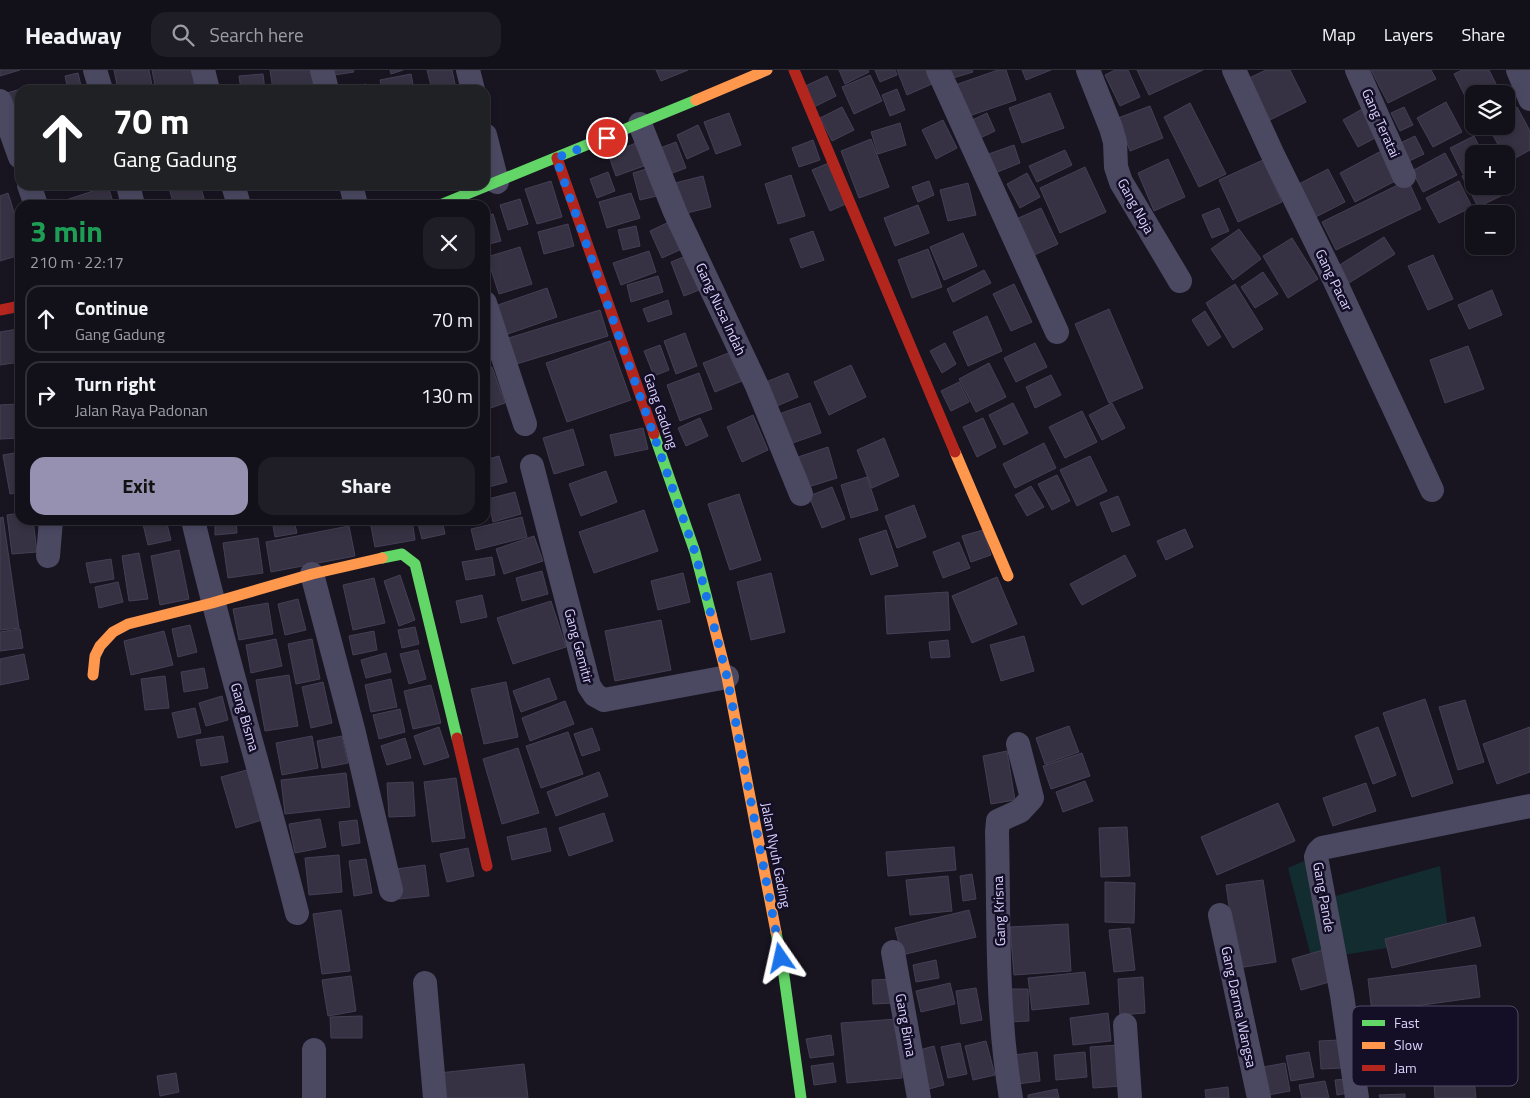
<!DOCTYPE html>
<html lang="en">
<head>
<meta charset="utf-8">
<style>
  :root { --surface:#121019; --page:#1f1e26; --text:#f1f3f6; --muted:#9c9da2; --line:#313038; --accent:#9791b1 }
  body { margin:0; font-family:"Titillium Web",sans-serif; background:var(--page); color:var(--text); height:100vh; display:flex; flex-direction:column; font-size:19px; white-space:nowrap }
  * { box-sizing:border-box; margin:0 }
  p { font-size:16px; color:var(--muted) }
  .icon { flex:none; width:28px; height:28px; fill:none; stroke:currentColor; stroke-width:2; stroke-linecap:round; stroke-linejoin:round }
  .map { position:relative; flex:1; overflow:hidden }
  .sheet { position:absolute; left:15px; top:130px; width:475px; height:325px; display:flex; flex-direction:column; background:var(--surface); border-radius:15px; box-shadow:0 2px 8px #0003,0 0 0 1px var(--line) }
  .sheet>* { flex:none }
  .banner { position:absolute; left:15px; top:15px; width:475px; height:105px; border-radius:15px; box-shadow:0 2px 8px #0003,0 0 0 1px var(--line); background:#202124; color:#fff; overflow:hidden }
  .fabs { position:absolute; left:1465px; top:15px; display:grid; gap:10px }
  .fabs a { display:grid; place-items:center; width:50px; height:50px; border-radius:10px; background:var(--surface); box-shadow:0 2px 8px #0003,0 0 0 1px var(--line); font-size:25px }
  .pin { position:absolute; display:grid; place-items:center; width:42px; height:42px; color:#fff; margin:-21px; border:2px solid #fff; border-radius:50%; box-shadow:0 1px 5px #0007 }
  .me { position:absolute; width:55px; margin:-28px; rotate:349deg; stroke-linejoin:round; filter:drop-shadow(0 0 4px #0008) }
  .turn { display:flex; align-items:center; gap:18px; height:105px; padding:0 15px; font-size:22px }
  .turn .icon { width:65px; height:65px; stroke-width:2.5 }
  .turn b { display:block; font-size:35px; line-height:42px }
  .round { display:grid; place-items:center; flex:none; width:52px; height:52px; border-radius:15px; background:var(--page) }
  .head { display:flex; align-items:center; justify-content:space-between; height:85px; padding:0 15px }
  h1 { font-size:30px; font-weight:700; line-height:38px; color:#1e9e55 }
  .button { display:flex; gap:10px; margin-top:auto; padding:10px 15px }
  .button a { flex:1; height:58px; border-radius:15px; background:var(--accent); color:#111; font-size:20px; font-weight:700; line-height:58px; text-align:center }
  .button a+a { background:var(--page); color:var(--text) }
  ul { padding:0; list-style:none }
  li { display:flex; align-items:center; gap:15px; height:68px; margin:0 10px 8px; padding:0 5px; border:2px solid var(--line); border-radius:15px }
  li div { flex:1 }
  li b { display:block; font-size:19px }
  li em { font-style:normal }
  header { display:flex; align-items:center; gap:30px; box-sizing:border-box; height:70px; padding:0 25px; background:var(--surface); border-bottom:1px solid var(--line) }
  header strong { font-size:24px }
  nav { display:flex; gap:28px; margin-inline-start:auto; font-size:18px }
  .search { width:350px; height:45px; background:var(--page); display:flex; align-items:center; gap:12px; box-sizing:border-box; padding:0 18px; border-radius:15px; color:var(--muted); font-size:19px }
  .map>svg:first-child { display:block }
</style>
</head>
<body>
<header>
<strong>Headway</strong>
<div class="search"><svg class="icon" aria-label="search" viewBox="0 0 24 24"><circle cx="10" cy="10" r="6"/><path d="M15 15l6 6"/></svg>Search here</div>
<nav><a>Map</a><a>Layers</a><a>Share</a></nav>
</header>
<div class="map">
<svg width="1530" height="1028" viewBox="0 0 1530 1028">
  <rect width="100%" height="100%" fill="#181521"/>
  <!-- green -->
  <polygon fill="#122c2f" points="1313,787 1325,829 1440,796 1449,868 1312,890 1288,798"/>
  <!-- building -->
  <g fill="#363243" stroke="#453f55">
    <polygon points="0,0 20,0 0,6"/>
    <polygon points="114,0 149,0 153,20 118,20"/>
    <polygon points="152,0 195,0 199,20 156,20"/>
    <polygon points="270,0 312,0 314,14 273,20"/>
    <polygon points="327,0 353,0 354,2 328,6"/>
    <polygon points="390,0 403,0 391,4"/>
    <polygon points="427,0 452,0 455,14 432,20"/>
    <polygon points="656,0 688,0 661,11"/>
    <polygon points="839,0 868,0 869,2 845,14"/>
    <polygon points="875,0 895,0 897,5 880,12"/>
    <polygon points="897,0 927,0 932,14 907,25"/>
    <polygon points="947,0 972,0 973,2 950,9"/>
    <polygon points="998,0 1006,0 1016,30 966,47 955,15"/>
    <polygon points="1022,0 1051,0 1026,10"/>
    <polygon points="1115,0 1128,0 1140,27 1120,36 1105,5"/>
    <polygon points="1137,0 1203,0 1149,25"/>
    <polygon points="1266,0 1290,0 1306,32 1268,51 1247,9"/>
    <polygon points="1371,0 1431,0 1436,9 1388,33"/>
    <polygon points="1462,0 1489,0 1501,24 1474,24 1473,42 1454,4"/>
    <polygon points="78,3 82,20 68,20 65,6"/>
    <polygon points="263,4 265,20 241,20 239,6"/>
    <polygon points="411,4 414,20 382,20 380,10"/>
    <polygon points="870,5 882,31 854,44 842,17"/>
    <polygon points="827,6 836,26 812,38 803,17"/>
    <polygon points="366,14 367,20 333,20"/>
    <polygon points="28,17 29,20 20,20 20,48 12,51 3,24"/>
    <polygon points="897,19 905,40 890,46 882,25"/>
    <polygon points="1050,23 1064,58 1022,73 1009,38"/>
    <polygon points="1446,32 1462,62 1433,77 1417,48"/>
    <polygon points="1190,33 1226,104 1199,117 1164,47"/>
    <polygon points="1150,36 1163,68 1130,81 1118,48"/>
    <polygon points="842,37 854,60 832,71 820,48"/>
    <polygon points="1404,37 1413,55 1400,61 1391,43"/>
    <polygon points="1517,37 1530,61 1530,80 1508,92 1506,84 1503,84 1488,56 1506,56 1506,43"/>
    <polygon points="1364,38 1379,66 1358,77 1343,50"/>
    <polygon points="729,43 741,75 716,84 704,52"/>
    <polygon points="987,43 995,61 976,70 968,52"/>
    <polygon points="943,50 957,78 936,89 922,60"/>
    <polygon points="900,53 906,75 878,84 871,62"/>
    <polygon points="698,55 709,79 687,89 677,65"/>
    <polygon points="1415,66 1424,84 1403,94 1394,76"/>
    <polygon points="1474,66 1483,84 1474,84 1474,99 1463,104 1450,78"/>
    <polygon points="871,69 889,117 859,128 841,81"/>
    <polygon points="813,70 820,90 799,97 792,78"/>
    <polygon points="676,72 686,98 670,104 660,78"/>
    <polygon points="636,73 644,96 616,106 608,84"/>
    <polygon points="1014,75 1020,93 990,105 983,86"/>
    <polygon points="1385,79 1401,108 1355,132 1340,103"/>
    <polygon points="1065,80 1072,95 1037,112 1029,96"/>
    <polygon points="1445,83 1457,105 1423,122 1412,101"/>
    <polygon points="1168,89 1185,127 1154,141 1138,103"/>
    <polygon points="1263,90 1282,132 1238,152 1219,110"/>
    <polygon points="831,92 848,133 830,141 812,100"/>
    <polygon points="653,97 661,125 640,130 633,103"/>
    <polygon points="1085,97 1106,142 1060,163 1040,118"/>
    <polygon points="1328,99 1345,132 1308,151 1291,118"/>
    <polygon points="1474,100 1474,116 1501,116 1505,124 1478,137 1462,106"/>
    <polygon points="608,102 615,121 597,128 590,109"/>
    <polygon points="1027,103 1040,127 1020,138 1007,114"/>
    <polygon points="791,105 805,146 778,154 765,114"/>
    <polygon points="703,106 711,137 683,144 675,113"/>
    <polygon points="1408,110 1421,139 1336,180 1322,152"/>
    <polygon points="551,111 562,147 537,154 525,119"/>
    <polygon points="929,111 934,125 918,132 912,117"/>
    <polygon points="1459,111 1472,137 1439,153 1426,128"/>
    <polygon points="968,113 976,145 948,151 940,120"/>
    <polygon points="32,115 57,115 34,122"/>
    <polygon points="168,115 200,115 206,135 174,135"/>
    <polygon points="108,116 114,135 68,135 66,130"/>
    <polygon points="8,123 20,161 20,185 0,191 0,126"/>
    <polygon points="631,123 640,148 607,158 599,132"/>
    <polygon points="520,129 528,154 508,160 500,135"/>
    <polygon points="918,135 929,163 895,176 884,148"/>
    <polygon points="1041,138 1058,174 1030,187 1014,150"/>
    <polygon points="1219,138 1229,161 1212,168 1202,145"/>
    <polygon points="493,144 501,171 485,175 485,146"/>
    <polygon points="671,151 684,178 662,188 650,161"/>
    <polygon points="568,154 574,176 544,184 538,162"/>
    <polygon points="636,156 640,176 623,180 618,160"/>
    <polygon points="1239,159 1261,189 1233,210 1211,179"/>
    <polygon points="813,161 824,190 801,198 790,169"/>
    <polygon points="963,163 977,196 944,210 930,177"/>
    <polygon points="1384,167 1395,184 1349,213 1338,196"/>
    <polygon points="1292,168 1318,209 1288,228 1263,186"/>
    <polygon points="520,177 532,214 499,224 487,187"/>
    <polygon points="928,179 942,217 912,228 898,190"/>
    <polygon points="649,181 656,202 621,215 613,193"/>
    <polygon points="1433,185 1453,229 1428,240 1408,196"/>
    <polygon points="686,186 699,220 684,226 671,192"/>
    <polygon points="984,200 991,213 953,232 947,219"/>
    <polygon points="1263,202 1278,224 1255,238 1241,217"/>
    <polygon points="658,206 663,222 631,232 627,215"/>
    <polygon points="1014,214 1032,252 1011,261 993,224"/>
    <polygon points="1235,214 1263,259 1233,278 1206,233"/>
    <polygon points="547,218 557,247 505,265 495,236"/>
    <polygon points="1492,220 1502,245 1469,259 1458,235"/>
    <polygon points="668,230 672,244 648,252 643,239"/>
    <polygon points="1109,239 1143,318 1109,333 1075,254"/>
    <polygon points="600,240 608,266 510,296 502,270"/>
    <polygon points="1205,241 1221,267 1208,276 1192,250"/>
    <polygon points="987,246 1002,281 968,296 953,262"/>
    <polygon points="18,259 20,273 20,292 0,295 0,262"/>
    <polygon points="685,263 697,296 676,304 664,271"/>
    <polygon points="610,271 631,330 567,352 546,293"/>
    <polygon points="945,273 956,294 942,303 930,281"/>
    <polygon points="1035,273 1047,297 1016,312 1004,288"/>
    <polygon points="660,275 669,300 654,306 644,281"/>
    <polygon points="1468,276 1484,319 1445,333 1430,290"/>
    <polygon points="731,282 742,311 715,322 703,293"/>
    <polygon points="989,293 1006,327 976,342 959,309"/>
    <polygon points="851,295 866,327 829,345 814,312"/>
    <polygon points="492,297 505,333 485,340 485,300"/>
    <polygon points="699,303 712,339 680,351 667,315"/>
    <polygon points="788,303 798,327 777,336 766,312"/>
    <polygon points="1051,305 1061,325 1035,338 1026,317"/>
    <polygon points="959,312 969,332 951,341 941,321"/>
    <polygon points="810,333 821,363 790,374 779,344"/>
    <polygon points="1013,333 1028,363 1004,375 989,345"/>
    <polygon points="1112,333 1125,358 1102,370 1089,345"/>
    <polygon points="20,334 20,368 0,369 0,335"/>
    <polygon points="1082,341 1097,372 1065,388 1049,357"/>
    <polygon points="753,345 768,380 742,392 727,357"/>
    <polygon points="700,348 708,366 686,376 678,358"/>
    <polygon points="983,348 996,377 977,387 963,357"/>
    <polygon points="643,358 648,379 615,386 610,365"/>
    <polygon points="573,359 584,395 554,404 543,368"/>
    <polygon points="884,368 899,406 872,418 857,380"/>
    <polygon points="1044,373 1056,398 1015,418 1003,394"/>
    <polygon points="828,377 837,408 805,418 795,388"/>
    <polygon points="20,382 20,422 10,424 3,385"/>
    <polygon points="499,386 507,412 485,418 485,390"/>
    <polygon points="1090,386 1107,421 1077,436 1060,400"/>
    <polygon points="606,401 617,432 581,446 569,414"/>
    <polygon points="1057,405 1070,431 1052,440 1038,414"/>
    <polygon points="867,407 878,440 851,448 841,415"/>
    <polygon points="1031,416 1044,437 1027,446 1015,425"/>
    <polygon points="832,417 845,449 822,458 809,426"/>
    <polygon points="515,422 521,444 493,452 488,429"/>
    <polygon points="739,424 761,490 730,500 708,434"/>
    <polygon points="1118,426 1130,455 1112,462 1100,433"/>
    <polygon points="914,435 926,467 897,478 885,446"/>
    <polygon points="644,440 658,481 594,503 579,462"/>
    <polygon points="20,443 20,450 33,450 37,482 12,484 7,445"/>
    <polygon points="3,447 19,558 0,560 0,448"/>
    <polygon points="522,447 527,467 476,480 471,459"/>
    <polygon points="142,450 166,450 171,470 148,475"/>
    <polygon points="236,450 237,463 215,465 215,452"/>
    <polygon points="272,450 294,450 297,463 275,467"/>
    <polygon points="412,450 415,470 375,477 370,451"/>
    <polygon points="417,450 442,450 445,464 422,469"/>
    <polygon points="349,456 355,486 271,502 266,472"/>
    <polygon points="1185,459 1193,477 1166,490 1157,471"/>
    <polygon points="886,460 898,496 871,505 859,469"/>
    <polygon points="983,460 991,485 971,492 962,466"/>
    <polygon points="534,466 543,491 504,504 496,479"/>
    <polygon points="258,468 263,503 228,508 223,473"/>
    <polygon points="959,472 970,498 943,508 933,482"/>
    <polygon points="179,480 189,529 160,535 151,486"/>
    <polygon points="139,483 148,529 129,531 122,486"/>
    <polygon points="1125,485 1136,506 1082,535 1070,514"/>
    <polygon points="492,487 495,505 466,510 462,492"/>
    <polygon points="111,489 114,509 90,513 86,493"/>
    <polygon points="542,501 548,524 522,531 516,508"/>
    <polygon points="683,503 690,532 658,540 651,511"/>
    <polygon points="771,503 785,562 751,570 737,512"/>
    <polygon points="400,505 415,550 399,556 384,511"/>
    <polygon points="997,507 1017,554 972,573 952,526"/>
    <polygon points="374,508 385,553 353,560 343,515"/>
    <polygon points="118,512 123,532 99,538 95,517"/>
    <polygon points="948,522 950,560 887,564 885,526"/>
    <polygon points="482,525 487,547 461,553 456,531"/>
    <polygon points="298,529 306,560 285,565 278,534"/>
    <polygon points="551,531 566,577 513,594 497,548"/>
    <polygon points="268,533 273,564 239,570 233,539"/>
    <polygon points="661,550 671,600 615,611 605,561"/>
    <polygon points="190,555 197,582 178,587 172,559"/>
    <polygon points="415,557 419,574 402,578 398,560"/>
    <polygon points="20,559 23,578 0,581 0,562"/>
    <polygon points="164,561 173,595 131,605 124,571"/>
    <polygon points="374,561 377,580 353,585 349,566"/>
    <polygon points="1024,566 1034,601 1001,611 990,575"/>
    <polygon points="276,569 282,596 251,603 246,575"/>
    <polygon points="312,569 320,609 296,614 288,574"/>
    <polygon points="948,570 950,587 931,588 929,572"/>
    <polygon points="418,580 426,609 409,614 400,584"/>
    <polygon points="386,583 391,602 366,608 361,590"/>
    <polygon points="24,584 29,609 0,615 0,589"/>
    <polygon points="204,598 208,618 184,622 181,602"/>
    <polygon points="289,605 298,656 265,661 256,610"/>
    <polygon points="165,606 169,638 145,640 141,609"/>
    <polygon points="549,608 557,629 521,642 513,621"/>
    <polygon points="391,609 397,637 371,642 365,615"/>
    <polygon points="323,612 332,653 311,658 302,617"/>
    <polygon points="506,612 518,667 484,674 471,619"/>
    <polygon points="431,615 441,653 413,659 404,621"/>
    <polygon points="222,626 228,650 206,656 199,633"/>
    <polygon points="1425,629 1453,713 1412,727 1383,643"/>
    <polygon points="1465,630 1484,692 1458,700 1439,637"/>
    <polygon points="565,631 574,654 530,671 522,648"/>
    <polygon points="195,638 201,663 178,668 172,643"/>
    <polygon points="400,639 405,662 379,669 373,645"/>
    <polygon points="1069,656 1079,682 1045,694 1036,668"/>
    <polygon points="439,657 449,687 424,695 414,666"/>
    <polygon points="1378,657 1396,705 1373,714 1355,666"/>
    <polygon points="1530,657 1530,702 1497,714 1483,674"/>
    <polygon points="592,658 600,680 582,686 574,664"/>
    <polygon points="568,662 583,704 541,718 526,676"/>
    <polygon points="223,666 228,692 201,696 196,670"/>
    <polygon points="312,666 318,698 282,705 276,673"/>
    <polygon points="342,666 348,693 322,698 317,671"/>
    <polygon points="405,668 411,688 387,695 381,676"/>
    <polygon points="518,678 539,743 502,754 483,689"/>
    <polygon points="1007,681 1015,730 991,734 983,686"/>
    <polygon points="1082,683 1090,706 1051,719 1043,696"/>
    <polygon points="247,700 262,750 236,758 221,707"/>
    <polygon points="599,702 608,726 556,746 547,722"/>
    <polygon points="346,703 350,737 285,744 281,710"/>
    <polygon points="456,708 465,768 432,772 424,712"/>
    <polygon points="1085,711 1093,731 1063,742 1056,722"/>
    <polygon points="413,712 415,746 389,747 387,713"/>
    <polygon points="1366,713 1376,741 1333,756 1323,728"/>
    <polygon points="1278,733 1295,771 1217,805 1201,767"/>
    <polygon points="604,743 613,771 569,786 559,758"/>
    <polygon points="320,749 326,777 295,783 289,754"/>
    <polygon points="357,750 360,773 342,776 339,752"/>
    <polygon points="1127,757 1130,806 1101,807 1099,758"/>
    <polygon points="546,758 551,781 512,790 507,767"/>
    <polygon points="954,777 956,800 888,806 886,782"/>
    <polygon points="468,778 474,806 447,812 440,784"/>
    <polygon points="339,785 342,822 309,825 305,788"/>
    <polygon points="366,789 372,823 354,826 349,791"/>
    <polygon points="425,795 429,826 399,829 396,799"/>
    <polygon points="972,804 976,829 963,831 960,806"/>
    <polygon points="948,806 952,841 910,845 906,810"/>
    <polygon points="1263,810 1276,892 1238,898 1226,815"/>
    <polygon points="1105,812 1135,813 1134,853 1105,852"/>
    <polygon points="341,840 350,901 322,904 313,844"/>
    <polygon points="969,840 976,867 902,885 895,858"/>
    <polygon points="1474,847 1481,876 1392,898 1385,869"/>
    <polygon points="1068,854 1071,901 1014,905 1010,857"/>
    <polygon points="1130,858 1135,900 1114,902 1109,860"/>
    <polygon points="1323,880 1333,911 1301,920 1292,889"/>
    <polygon points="936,890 939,908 916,912 913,895"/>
    <polygon points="1476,895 1480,927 1372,942 1368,909"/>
    <polygon points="1085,902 1089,934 1032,940 1028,908"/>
    <polygon points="351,906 356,941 328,946 322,910"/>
    <polygon points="1143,907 1145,943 1120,945 1118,909"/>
    <polygon points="894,909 895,933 873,934 872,910"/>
    <polygon points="950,913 955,934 921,942 916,921"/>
    <polygon points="976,918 982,950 961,954 956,921"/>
    <polygon points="1008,919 1028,919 1029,951 1009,952"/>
    <polygon points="1108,943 1111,971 1073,975 1070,948"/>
    <polygon points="362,946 362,968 331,968 330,947"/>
    <polygon points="897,949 902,1008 847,1013 841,953"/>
    <polygon points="831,965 834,985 810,988 806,969"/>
    <polygon points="1340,970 1342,998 1321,999 1319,971"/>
    <polygon points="986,971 995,1005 973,1010 965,976"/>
    <polygon points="960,973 967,1004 948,1008 941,977"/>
    <polygon points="1119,975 1122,1016 1093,1018 1090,977"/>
    <polygon points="934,976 944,1015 925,1020 916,981"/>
    <polygon points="1037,982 1040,1011 1018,1014 1014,985"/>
    <polygon points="1085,982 1087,1007 1056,1010 1054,985"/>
    <polygon points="1309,982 1314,1007 1291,1011 1286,986"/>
    <polygon points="833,993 836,1012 814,1015 811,996"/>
    <polygon points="1285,993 1290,1021 1263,1026 1258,998"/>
    <polygon points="524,994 528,1028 442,1028 439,1003"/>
    <polygon points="176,1003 179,1022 160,1026 157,1006"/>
    <polygon points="1345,1009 1348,1023 1337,1025 1335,1010"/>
    <polygon points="1474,1009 1476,1028 1435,1028 1434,1012"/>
    <polygon points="1325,1011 1329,1028 1302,1028 1299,1015"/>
    <polygon points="1228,1017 1229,1028 1206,1028 1205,1020"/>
    <polygon points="1057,1019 1059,1028 1028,1028 1028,1025"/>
    <polygon points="1405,1024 1405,1028 1380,1028 1379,1025"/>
  </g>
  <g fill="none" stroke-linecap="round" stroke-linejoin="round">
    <!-- street -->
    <g stroke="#4b4962" stroke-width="24">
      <polyline points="95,0 101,20"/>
      <polyline points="203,0 208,20"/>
      <polyline points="322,0 327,20"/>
      <polyline points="468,0 473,20"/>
      <polyline points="938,0 1057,262"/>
      <polyline points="1088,0 1111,58 1115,72 1116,97 1121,112 1180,211"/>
      <polyline points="1234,0 1272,83 1334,209 1432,420"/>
      <polyline points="1357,0 1404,106"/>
      <polyline points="1518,0 1530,29"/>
      <polyline points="0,31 20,87"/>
      <polyline points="640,54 675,142 757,316 801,424"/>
      <polyline points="485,65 497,112"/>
      <polyline points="29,115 36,135"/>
      <polyline points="128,115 133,135"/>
      <polyline points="233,115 239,135"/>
      <polyline points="351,115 356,135"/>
      <polyline points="485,233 525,354"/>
      <polyline points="532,396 589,616 595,625 604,630 727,607"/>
      <path d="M193,450c31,132 71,262 104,393"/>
      <polyline points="48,486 51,450"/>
      <polyline points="312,504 353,659 391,820"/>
      <polyline points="1220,845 1259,1028"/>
      <polyline points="893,882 919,1028"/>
      <polyline points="425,913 435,1028"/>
      <polyline points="1125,955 1130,1028"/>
      <polyline points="314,980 314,1028"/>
      <path d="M1011,1028c-15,-87 -12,-178 -14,-266l1,-11 22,-10 12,-13 -14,-54"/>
      <polyline points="1357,1028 1342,925 1316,787 1318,782 1322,778 1530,736"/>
    </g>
    <!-- fast -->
    <g stroke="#63d668" stroke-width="11">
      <polyline points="440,135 696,30"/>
      <polyline points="654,364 695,482 711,544"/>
      <polyline points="382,488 402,484 415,494 457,668"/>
      <polyline points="776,862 784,906 801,1028"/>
    </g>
    <!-- slow -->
    <g stroke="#ff974d" stroke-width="11">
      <polyline points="696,30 767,0"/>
      <polyline points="955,382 1008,506"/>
      <polyline points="711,544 727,607 776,862"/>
      <polyline points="93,605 95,586 100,576 113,562 128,554 212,533 312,504 382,488"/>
    </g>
    <!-- jam -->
    <g stroke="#b3261e" stroke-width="11">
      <polyline points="794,0 955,382"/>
      <polyline points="557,88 654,364"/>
      <polyline points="0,240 20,236"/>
      <polyline points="457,668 487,796"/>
    </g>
  </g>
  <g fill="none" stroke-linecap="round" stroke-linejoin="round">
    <!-- route -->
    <polyline stroke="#1a73e8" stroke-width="9" stroke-dasharray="0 16.2" points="607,68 556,88 695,482 727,607 781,888"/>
  </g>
  <g text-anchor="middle" stroke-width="5" stroke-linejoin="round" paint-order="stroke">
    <!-- street labels -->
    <g font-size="14" fill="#dcd4ff" stroke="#140f27">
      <text transform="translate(1381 53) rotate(66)" y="5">Gang Teratai</text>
      <text transform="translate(1136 136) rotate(61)" y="5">Gang Noja</text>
      <text transform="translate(1334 210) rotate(64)" y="5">Gang Pacar</text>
      <text transform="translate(721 239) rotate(65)" y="5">Gang Nusa Indah</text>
      <text transform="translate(661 341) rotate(71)" y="5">Gang Gadung</text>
      <text transform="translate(579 576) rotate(75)" y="5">Gang Gemitir</text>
      <text transform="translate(245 647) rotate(74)" y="5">Gang Bisma</text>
      <text transform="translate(776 785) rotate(79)" y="5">Jalan Nyuh Gading</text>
      <text transform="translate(1324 827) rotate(80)" y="5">Gang Pande</text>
      <text transform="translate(999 841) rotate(-92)" y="5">Gang Krisna</text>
      <text transform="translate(1239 937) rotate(78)" y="5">Gang Darma Wangsa</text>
      <text transform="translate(906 955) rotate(80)" y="5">Gang Bima</text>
    </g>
  </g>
  <!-- legend -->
  <rect x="1352" y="936" width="166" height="80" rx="8" fill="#140f27" stroke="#504a68" stroke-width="1"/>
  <rect x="1362" y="950" width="23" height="6" fill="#63d668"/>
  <rect x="1362" y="972" width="23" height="7" fill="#ff974d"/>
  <rect x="1362" y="995" width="23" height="6" fill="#b3261e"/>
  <g font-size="14" fill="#dcd4ff">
    <text x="1394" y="958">Fast</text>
    <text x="1394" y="980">Slow</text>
    <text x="1394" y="1003">Jam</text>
  </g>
</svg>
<div class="fabs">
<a><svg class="icon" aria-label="layers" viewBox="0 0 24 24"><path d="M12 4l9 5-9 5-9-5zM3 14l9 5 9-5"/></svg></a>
<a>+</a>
<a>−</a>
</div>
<div class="pin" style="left:607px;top:68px;background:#d93025"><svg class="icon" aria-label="arrive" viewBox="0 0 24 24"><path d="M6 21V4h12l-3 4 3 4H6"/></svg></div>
<svg class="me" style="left:781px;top:888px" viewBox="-20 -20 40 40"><path d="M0-17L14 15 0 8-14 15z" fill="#1a73e8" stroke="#fff" stroke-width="4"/></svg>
<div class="banner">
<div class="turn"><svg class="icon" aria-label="ahead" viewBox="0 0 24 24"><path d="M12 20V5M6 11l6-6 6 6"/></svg><div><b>70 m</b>Gang Gadung</div></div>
</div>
<section class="sheet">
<div class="head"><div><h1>3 min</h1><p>210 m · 22:17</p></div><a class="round"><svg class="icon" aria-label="close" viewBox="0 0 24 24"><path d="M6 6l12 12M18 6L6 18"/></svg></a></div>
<ul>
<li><svg class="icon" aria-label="ahead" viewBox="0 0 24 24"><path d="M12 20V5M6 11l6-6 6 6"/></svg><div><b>Continue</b><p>Gang Gadung</p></div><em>70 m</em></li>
<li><svg class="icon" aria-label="right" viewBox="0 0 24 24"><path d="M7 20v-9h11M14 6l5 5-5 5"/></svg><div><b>Turn right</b><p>Jalan Raya Padonan</p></div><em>130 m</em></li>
</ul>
<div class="button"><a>Exit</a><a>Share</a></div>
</section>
</div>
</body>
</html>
